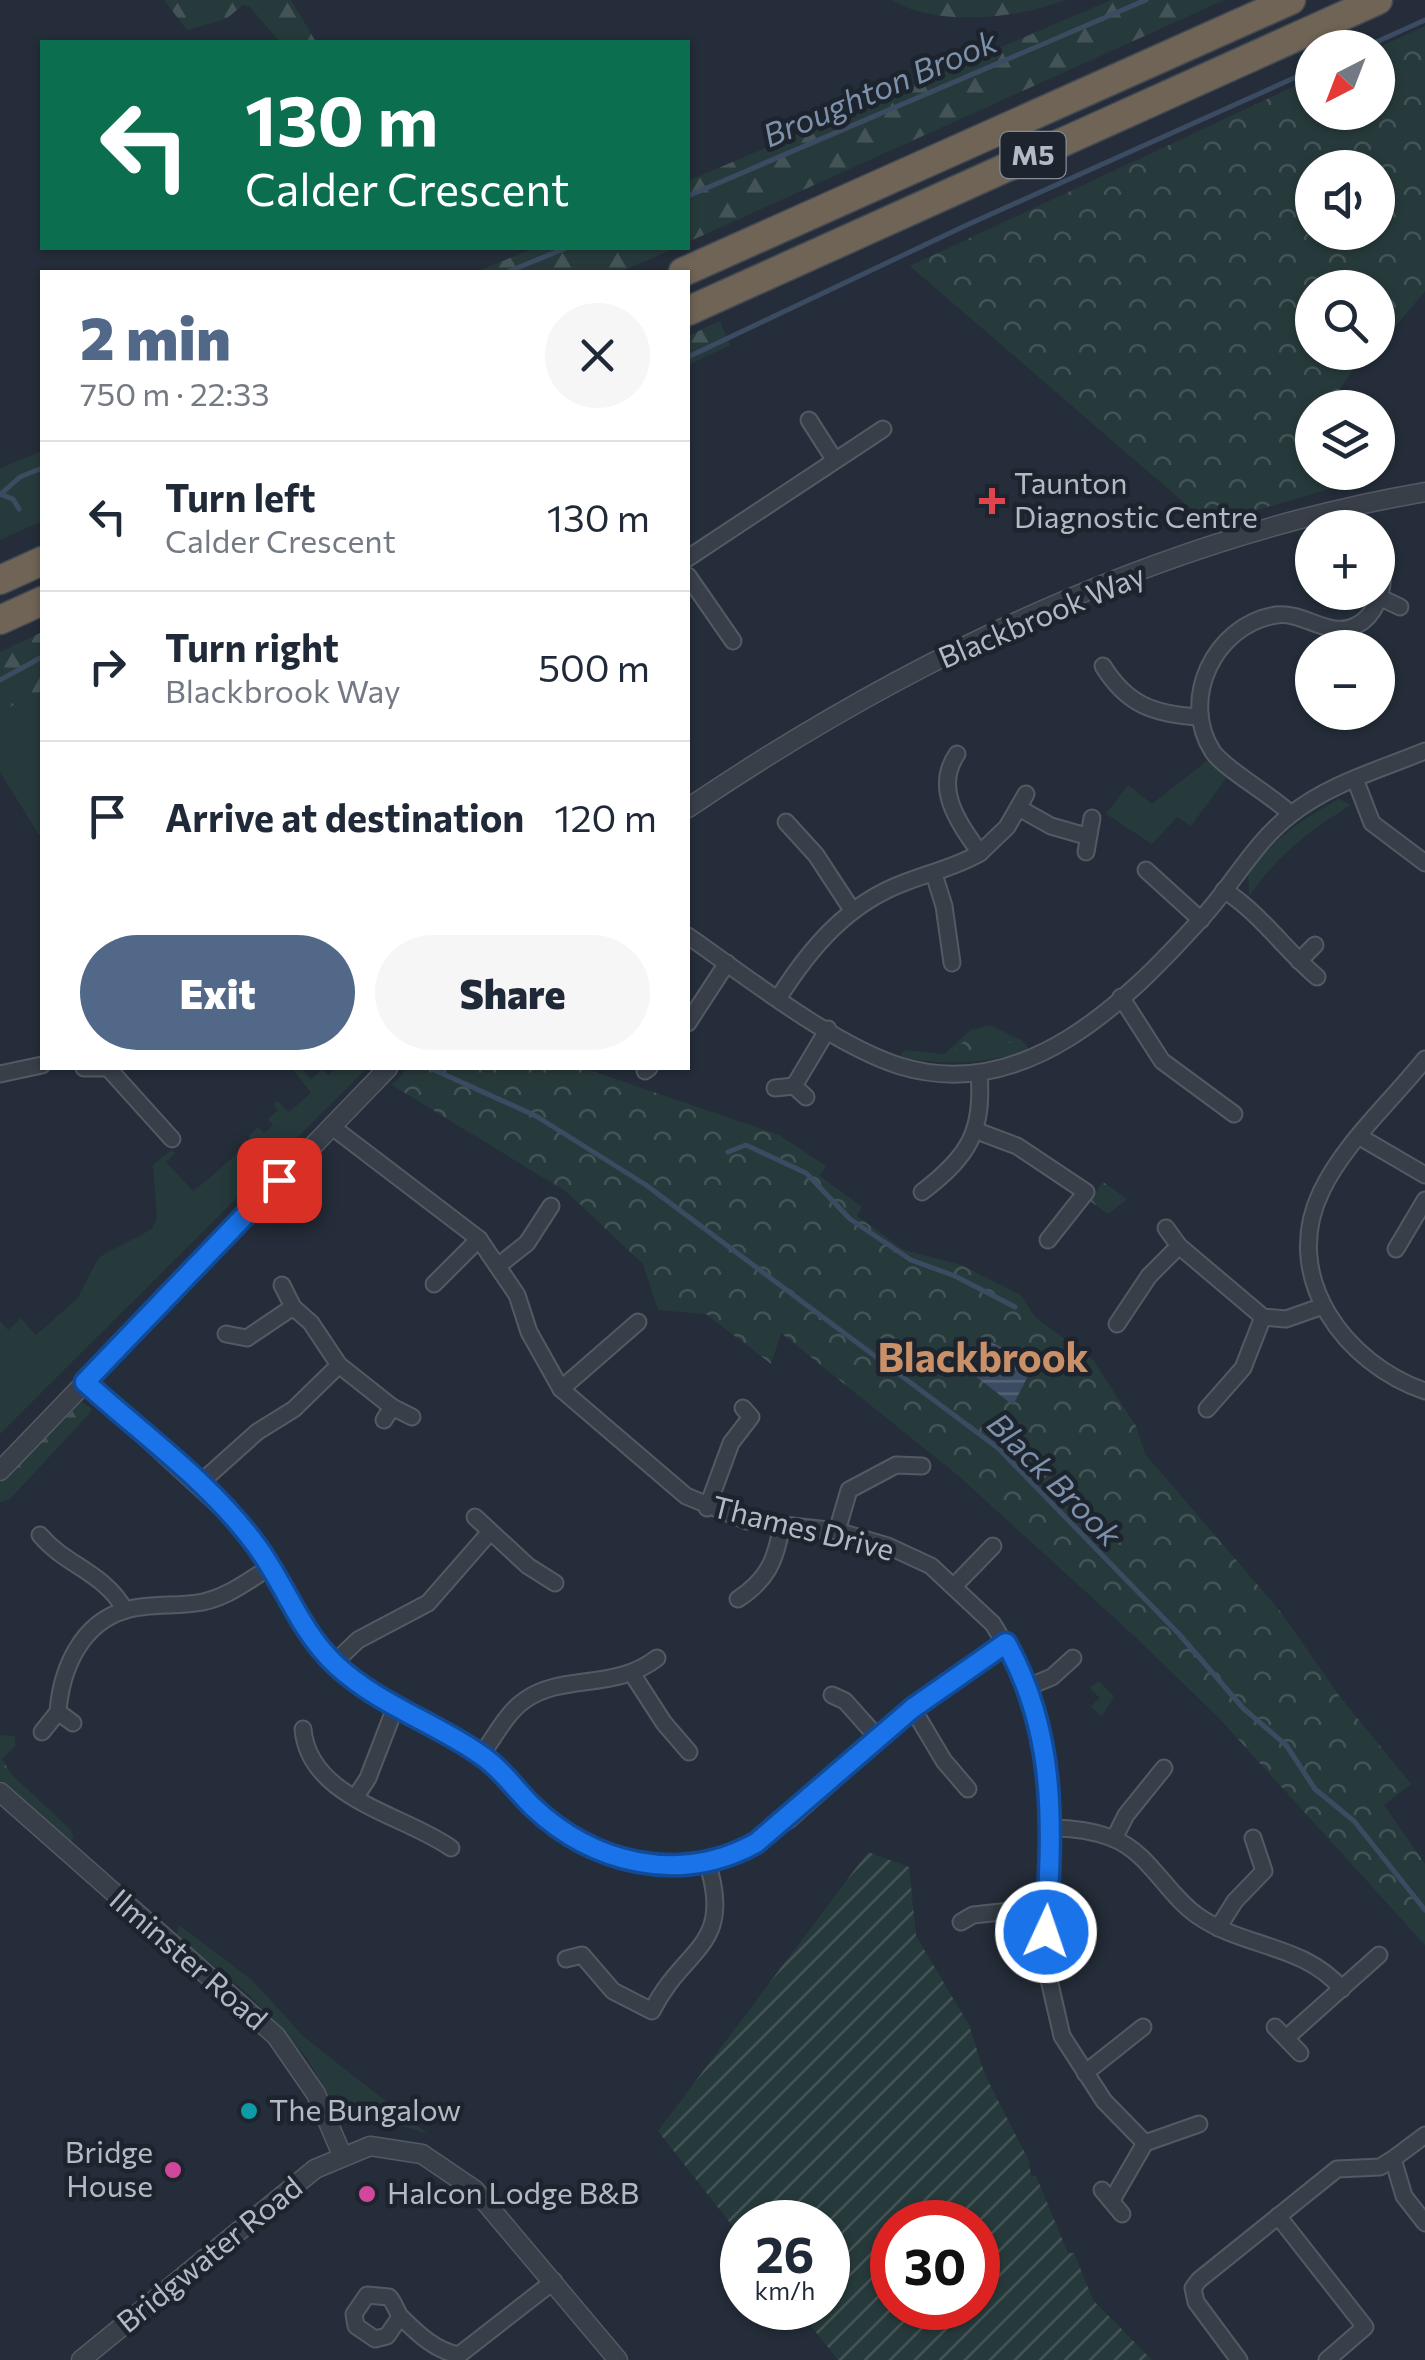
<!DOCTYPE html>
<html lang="en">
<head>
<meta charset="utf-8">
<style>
  :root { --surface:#fff; --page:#f6f6f7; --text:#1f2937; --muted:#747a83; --line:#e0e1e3; --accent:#516889 }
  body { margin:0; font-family:Commissioner,sans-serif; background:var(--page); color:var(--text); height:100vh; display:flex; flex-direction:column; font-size:38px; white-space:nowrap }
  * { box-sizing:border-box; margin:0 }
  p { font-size:32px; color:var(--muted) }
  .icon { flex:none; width:55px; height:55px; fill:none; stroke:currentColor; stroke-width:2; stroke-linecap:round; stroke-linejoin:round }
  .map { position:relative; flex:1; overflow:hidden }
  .sheet { position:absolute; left:40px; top:270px; width:650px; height:800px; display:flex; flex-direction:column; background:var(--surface); border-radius:0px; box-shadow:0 2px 8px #0004 }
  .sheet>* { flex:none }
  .top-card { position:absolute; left:40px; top:40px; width:650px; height:210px; border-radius:0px; box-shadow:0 2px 8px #0004; background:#0b6e4f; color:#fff; overflow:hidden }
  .needle { width:65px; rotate:222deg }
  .tools { position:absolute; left:1295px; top:30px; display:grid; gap:20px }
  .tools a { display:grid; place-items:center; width:100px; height:100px; border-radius:50%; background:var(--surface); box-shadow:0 2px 8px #0004; font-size:50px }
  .speed { position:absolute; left:720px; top:2200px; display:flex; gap:20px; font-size:50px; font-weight:700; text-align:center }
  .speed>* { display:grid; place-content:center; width:130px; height:130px; border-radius:50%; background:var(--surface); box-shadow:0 2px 8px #0004; line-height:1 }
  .speed small { font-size:25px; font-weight:400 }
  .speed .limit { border:15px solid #d22; background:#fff; color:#111 }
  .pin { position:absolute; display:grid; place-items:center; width:85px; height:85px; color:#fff; margin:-42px; border-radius:20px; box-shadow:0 5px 15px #0006 }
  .me { position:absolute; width:110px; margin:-55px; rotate:3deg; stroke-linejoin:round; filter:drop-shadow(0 0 8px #0008) }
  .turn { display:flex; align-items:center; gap:35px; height:210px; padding:0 40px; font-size:45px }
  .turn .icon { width:130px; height:130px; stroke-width:2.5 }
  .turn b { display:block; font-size:70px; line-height:85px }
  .round { display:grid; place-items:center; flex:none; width:105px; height:105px; border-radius:52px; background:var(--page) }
  .summary { display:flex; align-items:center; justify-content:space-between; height:170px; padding:0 40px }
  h1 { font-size:60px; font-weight:800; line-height:75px; color:var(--accent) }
  .button { display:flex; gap:20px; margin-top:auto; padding:20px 40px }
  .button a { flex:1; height:115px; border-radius:60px; background:var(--accent); color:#fff; font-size:40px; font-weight:800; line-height:115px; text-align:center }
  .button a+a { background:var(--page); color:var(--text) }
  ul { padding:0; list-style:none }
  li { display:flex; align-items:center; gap:30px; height:150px; padding:0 40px; border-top:2px solid var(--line) }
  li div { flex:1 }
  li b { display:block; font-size:38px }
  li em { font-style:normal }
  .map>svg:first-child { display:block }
</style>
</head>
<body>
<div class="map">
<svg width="1425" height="2360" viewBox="0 0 1425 2360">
  <defs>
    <pattern id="forest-firs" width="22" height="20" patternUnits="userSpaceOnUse" patternTransform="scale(2.5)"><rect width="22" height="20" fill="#273a3b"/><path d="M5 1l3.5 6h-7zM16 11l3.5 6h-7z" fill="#445456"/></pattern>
    <pattern id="park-crowns" width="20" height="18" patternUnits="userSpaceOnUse" patternTransform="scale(2.5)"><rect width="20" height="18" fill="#273a3b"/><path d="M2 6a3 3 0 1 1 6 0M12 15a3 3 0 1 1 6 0" fill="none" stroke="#445456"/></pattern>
    <pattern id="garden-furrows" width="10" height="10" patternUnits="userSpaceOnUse" patternTransform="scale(2.5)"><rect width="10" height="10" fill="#273a3b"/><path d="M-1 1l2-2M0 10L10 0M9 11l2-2" fill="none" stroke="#445456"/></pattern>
    <pattern id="water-rules" width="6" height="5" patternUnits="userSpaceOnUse" patternTransform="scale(2.5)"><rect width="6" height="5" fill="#3b4b61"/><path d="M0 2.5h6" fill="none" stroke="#556376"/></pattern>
  </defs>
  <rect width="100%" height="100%" fill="#242d39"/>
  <!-- grass -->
  <g fill="#273a3b">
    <polygon points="42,451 42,521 0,540 0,468"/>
    <polygon points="42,691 42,834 39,835 0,772 0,712"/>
    <polygon points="1208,760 1226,778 1191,826 1177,817 1152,844 1106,814 1128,785 1152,804"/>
    <path d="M1339,799l12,6c-40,24 -75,52 -102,91l-1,-24c27,-33 53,-53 91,-73z"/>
    <path d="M990,1025l33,16 7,9c-46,14 -84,16 -131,7l6,-7 39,4 27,-24z"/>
    <path d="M292,1068h9l10,11 12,-10 5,6 8,-7h31l-367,366v-113l8,9 13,-12 15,17 41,-36 22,-42 53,-28 5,-11 -4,-53 19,-15 3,3 -9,9 27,29c22,-16 39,-34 58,-50l-3,-5 10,-9 6,6 9,-8 -5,-6 10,-9 -5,-5 4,-4 12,11 22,-19z"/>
    <polygon points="179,1925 253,1981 304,2037 428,2134 400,2125 353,2124 343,2119 306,2057 275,2022 248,1994 176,1935"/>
  </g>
  <!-- forest -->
  <g fill="url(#forest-firs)">
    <polygon points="164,0 291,0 316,42 280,42 249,6 243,5 226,19 187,30"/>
    <path d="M892,0h172c-45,19 -129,27 -172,0z"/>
    <polygon points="1111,0 1224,0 688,242 688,181"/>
    <polygon points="534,248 675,248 620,272 476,272"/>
    <polygon points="720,321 730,345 688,365 688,336"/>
    <polygon points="42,632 42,691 0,712 0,652"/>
    <polygon points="82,1402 92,1409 88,1415 9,1500 0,1502 0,1483"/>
    <polygon points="0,1735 15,1736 15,1746 2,1759 11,1774 70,1829 74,1838 70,1841 0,1780"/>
  </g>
  <!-- park -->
  <g fill="url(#park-crowns)" fill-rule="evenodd">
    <path d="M1425,26v265l-47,56v-59h-66v64l61,1 -12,14 -5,-2 -17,25 -5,17 -22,1v64l34,1 17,6 -154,45 -299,-258 402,-188v34h66v-64zM1312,168h66v64h-66z"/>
    <polygon points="990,1027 1018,1040 971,1053 954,1051 971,1034"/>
    <polygon points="408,1068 583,1068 779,1135 826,1166 820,1176 862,1207 857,1216 904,1250 961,1265 1021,1295 1035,1317 1093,1360 1136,1426 1145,1454 1280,1611 1340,1697 1411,1784 1384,1805 1425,1864 1425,1945 1219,1718 1132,1634 960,1477 781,1333 771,1364 706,1314 658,1310 643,1264 567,1192 392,1085"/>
    <polygon points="1103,1182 1127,1199 1108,1214 1090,1201"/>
    <polygon points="1098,1681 1114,1696 1102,1716 1091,1707 1100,1698 1090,1688"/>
  </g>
  <!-- garden -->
  <path fill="url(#garden-furrows)" fill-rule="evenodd" d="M868,1852l41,15 7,69 53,89 16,50 44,86 2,15h5l32,77h6l19,47 59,60h-314l-41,-52h31v-86h-86v16l-84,-107zM892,2222h86v86h-86z"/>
  <!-- water -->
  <polygon fill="url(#water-rules)" points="987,1341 1007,1349 1028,1376 1013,1405 966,1369"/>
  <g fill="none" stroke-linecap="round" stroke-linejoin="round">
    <!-- stream -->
    <g stroke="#3b4b61" stroke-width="5">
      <polyline points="1363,48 1425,20"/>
      <polyline points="688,196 1146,0"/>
      <polyline points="507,272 566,248"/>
      <polyline points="688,357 969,224 1312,70"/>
      <polyline points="0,494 13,499 19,509"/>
      <polyline points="1,494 20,477 42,468"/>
      <polyline points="0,680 42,657"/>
      <polyline points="430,1068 536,1116 646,1185 998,1448 1179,1634 1243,1708 1286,1745 1315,1789 1354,1821 1425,1910"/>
      <polyline points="728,1152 746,1145 806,1173 850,1219 911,1260 955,1276 1015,1307"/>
    </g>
    <defs>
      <g id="minor">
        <polyline points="809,420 834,459"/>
        <polyline points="688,558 883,429"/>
        <polyline points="688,576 733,641"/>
        <polyline points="1379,597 1400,607"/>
        <path d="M1103,666c24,39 51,48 95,51"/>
        <polyline points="1355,779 1372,823 1425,863"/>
        <polyline points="1019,808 1051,826 1086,836"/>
        <path d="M1291,814c-21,-20 -65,-44 -78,-62 -34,-52 1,-127 63,-137 28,-4 54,25 81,10 18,-9 27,-34 25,-52"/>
        <polyline points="786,822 816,855 852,910"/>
        <polyline points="1086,852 1092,818"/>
        <polyline points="980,853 1007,827 1026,794"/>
        <polyline points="1146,870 1201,920"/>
        <polyline points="934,874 944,906 952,963"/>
        <path d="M1224,890c37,24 60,59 93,87"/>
        <path d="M688,936c59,41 145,109 212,130 124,38 225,-63 301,-147 31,-33 52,-75 88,-103 39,-32 90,-46 136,-65"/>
        <polyline points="1299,961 1315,945"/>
        <path d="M779,997c32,-50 69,-94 127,-115 26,-10 50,-15 74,-29 -21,-30 -47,-64 -23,-99"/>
        <polyline points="1121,997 1162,1061 1234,1114"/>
        <polyline points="688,1023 727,963"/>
        <path d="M1425,1059c-34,43 -81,84 -104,133 -41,86 25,172 104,199"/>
        <polyline points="84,1068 109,1068"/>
        <polyline points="108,1068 172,1139"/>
        <polyline points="645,1071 649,1068"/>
        <polyline points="0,1074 42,1065"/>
        <polyline points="794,1086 828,1029"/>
        <polyline points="775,1088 794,1086 806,1097"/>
        <polyline points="331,1126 479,1239 517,1295 529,1332 561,1389 686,1496 747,1521 837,1531 888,1546 931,1566 993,1624 1030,1686 1048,1764 1051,1828 1044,1958 1062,2036 1104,2101 1145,2143"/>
        <polyline points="977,1131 1017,1146 1086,1192 1048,1240"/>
        <polyline points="1360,1137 1425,1175"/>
        <path d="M922,1192c47,-36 62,-61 57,-119"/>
        <polyline points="1166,1228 1179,1246"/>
        <polyline points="1396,1249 1425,1200"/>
        <polyline points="498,1266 527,1243 551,1206"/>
        <polyline points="434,1284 479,1239"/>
        <polyline points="282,1285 293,1307"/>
        <polyline points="1117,1324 1149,1276 1179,1246 1263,1317 1286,1319 1323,1306"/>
        <polyline points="226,1334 247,1338 293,1307 311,1323 339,1365 392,1407 384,1420"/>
        <polyline points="85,1382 237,1522 271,1567 314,1640 334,1663 395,1708 481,1755 551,1822 612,1856 662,1866 733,1856 790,1819 913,1709 1006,1643"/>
        <polyline points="561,1389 638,1322"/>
        <polyline points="392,1407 412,1417"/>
        <polyline points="1207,1409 1243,1368 1263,1317"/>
        <polyline points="199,1484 257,1432 294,1409 339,1365"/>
        <polyline points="707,1508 731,1443 751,1417 743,1408"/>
        <polyline points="475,1517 528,1566 555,1583"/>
        <polyline points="837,1531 849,1490 896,1465 922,1466"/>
        <path d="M40,1535c26,31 64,37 85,75"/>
        <polyline points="956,1584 993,1546"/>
        <path d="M738,1599c28,-18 38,-38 43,-71"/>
        <polyline points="334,1663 358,1640 428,1603 490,1532"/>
        <polyline points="633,1675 664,1723 689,1752"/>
        <polyline points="1030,1686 1052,1677 1073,1658"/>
        <polyline points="832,1695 845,1701 878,1738"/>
        <polyline points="913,1709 944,1761 968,1789"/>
        <path d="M73,1723l-15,-11c3,-41 22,-89 68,-102 24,-7 52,-3 77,-8 27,-6 45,-22 68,-35"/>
        <path d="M303,1729c6,70 100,85 148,119"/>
        <polyline points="42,1732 58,1712"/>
        <path d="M481,1755c14,-18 25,-42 44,-55 38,-27 90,-9 132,-42"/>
        <polyline points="355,1798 368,1778 395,1708"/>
        <path d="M1051,1828c19,0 43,3 61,10 38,15 54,56 86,78 46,32 106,28 144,73"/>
        <polyline points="1114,1839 1126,1815 1164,1768"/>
        <polyline points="961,1922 973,1915 1047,1907"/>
        <polyline points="1218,1928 1235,1901 1264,1871 1253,1838"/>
        <path d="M566,1959l16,-4 31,36 39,20c31,-64 83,-63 55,-149"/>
        <polyline points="1275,2027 1300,2053"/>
        <polyline points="1286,2038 1379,1955"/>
        <polyline points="1085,2073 1143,2027"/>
        <polyline points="1425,2135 1393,2159 1404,2196 1425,2223"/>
        <polyline points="1102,2190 1122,2214"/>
        <polyline points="1112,2200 1145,2143 1199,2124"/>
        <polyline points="1278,2216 1365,2327 1327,2360"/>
        <path d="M400,2317l-13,19 -12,3 -19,-13 -2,-12 13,-19 22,2c6,6 8,17 13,21 16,16 34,33 57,37l95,-74"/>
        <polyline points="1239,2360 1196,2302 1193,2288 1199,2280 1337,2169 1380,2167 1393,2159"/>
      </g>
      <g id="tertiary">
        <path d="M688,808c220,-149 474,-271 737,-316"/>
        <polyline points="0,1471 388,1068"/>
        <polyline points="0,1792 276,2036 316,2094 342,2155"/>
        <polyline points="81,2360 315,2169 370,2146 422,2154 475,2190 618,2360"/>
      </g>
      <g id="motorway">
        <polyline points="683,272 1291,0"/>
        <polyline points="688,311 1378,0"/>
        <polyline points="0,580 42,561"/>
        <polyline points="0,620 42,601"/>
      </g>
    </defs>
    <!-- minor casing -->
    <use href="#minor" stroke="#535a64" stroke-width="19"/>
    <!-- tertiary casing -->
    <use href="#tertiary" stroke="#535a64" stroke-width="21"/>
    <!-- motorway casing -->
    <use href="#motorway" stroke="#434a54" stroke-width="31"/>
    <!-- minor -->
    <use href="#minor" stroke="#383f49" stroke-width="15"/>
    <!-- tertiary -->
    <use href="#tertiary" stroke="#383f49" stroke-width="18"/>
    <!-- motorway -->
    <use href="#motorway" stroke="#6f6455" stroke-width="28"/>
  </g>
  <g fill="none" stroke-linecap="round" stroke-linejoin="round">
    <defs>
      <path id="route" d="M279,1180l-194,202c57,52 125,100 171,163 29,39 43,85 80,120 42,39 95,56 142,88 22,14 36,35 54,53 61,58 148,79 224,37l157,-135 93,-65c52,93 46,186 40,289"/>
    </defs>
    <!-- route casing -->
    <use href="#route" stroke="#114b97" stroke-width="25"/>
    <!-- route -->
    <use href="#route" stroke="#1a73e8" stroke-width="18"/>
  </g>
  <!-- markers -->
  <path fill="#e0444e" stroke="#1d242e" stroke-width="4" d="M987 486h10v10h10v10h-10v10h-10v-10h-10v-10h10z"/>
  <circle fill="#0f9aa8" stroke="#1d242e" stroke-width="4" cx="249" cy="2111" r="10"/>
  <g fill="#d1479c" stroke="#1d242e" stroke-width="4">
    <circle cx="173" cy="2170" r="10"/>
    <circle cx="367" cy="2194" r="10"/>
  </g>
  <g text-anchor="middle" stroke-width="9" stroke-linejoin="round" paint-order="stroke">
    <!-- shield labels -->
    <rect fill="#1d242e" stroke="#868d98" stroke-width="2.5" x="1000.5" y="132" width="65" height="46" rx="8"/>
    <g font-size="28" font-weight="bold" fill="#b3bac5">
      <text x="1033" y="165">M5</text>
    </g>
    <!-- poi labels -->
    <g font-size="30" fill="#b3bac5" stroke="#1d242e" text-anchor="start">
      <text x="1014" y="494">Taunton<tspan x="1014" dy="34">Diagnostic Centre</tspan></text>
      <text x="269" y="2121">The Bungalow</text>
      <text x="153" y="2163" text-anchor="end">Bridge<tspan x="153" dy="34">House</tspan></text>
      <text x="387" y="2204">Halcon Lodge B&amp;B</text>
    </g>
    <!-- street labels -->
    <g font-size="30" fill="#b3bac5" stroke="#1d242e">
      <text transform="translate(1042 617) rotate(-23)" y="10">Blackbrook Way</text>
      <text transform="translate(803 1529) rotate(14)" y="10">Thames Drive</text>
      <text transform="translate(188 1960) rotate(41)" y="10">Ilminster Road</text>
      <text transform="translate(210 2255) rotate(-39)" y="10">Bridgwater Road</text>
    </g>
    <!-- water labels -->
    <g font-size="32" font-style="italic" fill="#7d91aa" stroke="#1d242e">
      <text transform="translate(880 89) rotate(-23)" y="11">Broughton Brook</text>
      <text transform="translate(1054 1480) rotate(45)" y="11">Black Brook</text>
    </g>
    <!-- district labels -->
    <g font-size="40" font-weight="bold" fill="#ca9169" stroke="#1d242e">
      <text x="983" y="1372">Blackbrook</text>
    </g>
  </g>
</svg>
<div class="tools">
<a><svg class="needle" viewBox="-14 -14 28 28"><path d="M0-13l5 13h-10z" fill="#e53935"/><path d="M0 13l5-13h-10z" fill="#747a83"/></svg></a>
<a><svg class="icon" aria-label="sound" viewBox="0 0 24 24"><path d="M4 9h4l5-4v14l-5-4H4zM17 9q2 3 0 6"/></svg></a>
<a><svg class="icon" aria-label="search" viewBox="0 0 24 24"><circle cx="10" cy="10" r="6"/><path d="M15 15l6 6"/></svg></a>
<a><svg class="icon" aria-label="layers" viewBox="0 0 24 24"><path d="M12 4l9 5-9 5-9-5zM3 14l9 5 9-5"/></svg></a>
<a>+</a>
<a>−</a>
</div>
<div class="speed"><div>26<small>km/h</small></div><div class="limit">30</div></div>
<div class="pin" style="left:279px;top:1180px;background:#d93025"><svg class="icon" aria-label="arrive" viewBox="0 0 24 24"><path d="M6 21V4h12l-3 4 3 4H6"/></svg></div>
<svg class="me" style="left:1046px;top:1932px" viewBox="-20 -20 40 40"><circle r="17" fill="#1a73e8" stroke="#fff" stroke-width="3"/><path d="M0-11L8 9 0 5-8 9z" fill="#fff"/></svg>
<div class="top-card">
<div class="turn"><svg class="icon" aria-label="left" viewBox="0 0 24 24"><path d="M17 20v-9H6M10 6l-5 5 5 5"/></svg><div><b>130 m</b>Calder Crescent</div></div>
</div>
<section class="sheet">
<div class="summary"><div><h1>2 min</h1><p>750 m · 22:33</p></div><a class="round"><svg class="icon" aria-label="close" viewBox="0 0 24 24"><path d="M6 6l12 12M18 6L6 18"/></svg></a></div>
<ul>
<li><svg class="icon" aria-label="left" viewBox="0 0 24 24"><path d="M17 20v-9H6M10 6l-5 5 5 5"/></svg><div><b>Turn left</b><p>Calder Crescent</p></div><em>130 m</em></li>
<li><svg class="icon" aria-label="right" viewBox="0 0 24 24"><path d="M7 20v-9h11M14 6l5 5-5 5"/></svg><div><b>Turn right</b><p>Blackbrook Way</p></div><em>500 m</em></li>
<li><svg class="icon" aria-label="arrive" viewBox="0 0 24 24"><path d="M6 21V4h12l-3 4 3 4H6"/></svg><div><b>Arrive at destination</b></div><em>120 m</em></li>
</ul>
<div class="button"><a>Exit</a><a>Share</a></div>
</section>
</div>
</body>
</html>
